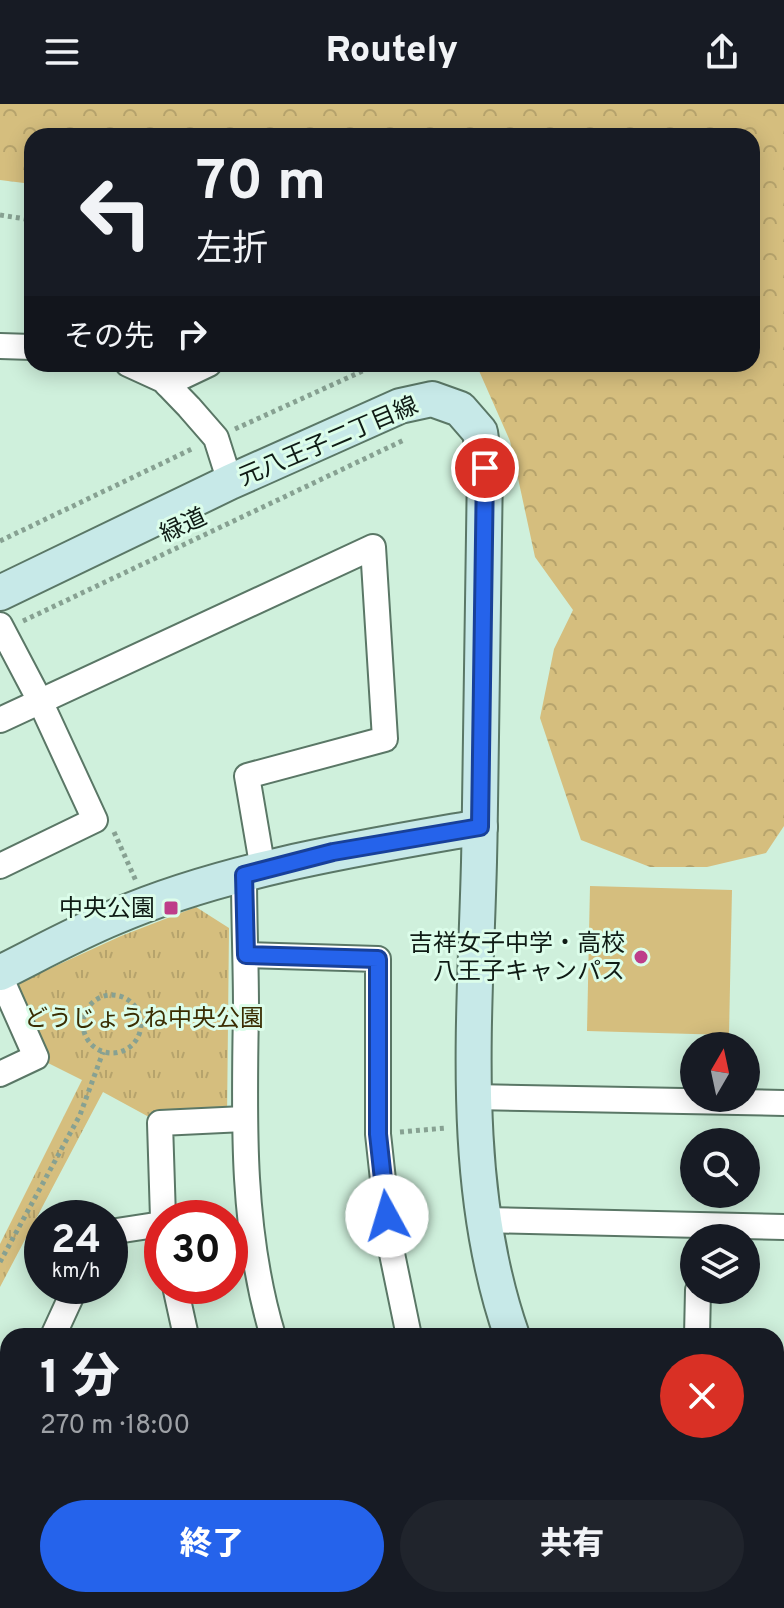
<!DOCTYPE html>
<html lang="ja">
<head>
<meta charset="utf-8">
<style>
  :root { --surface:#171b24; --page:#20242c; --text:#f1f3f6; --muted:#9ea1a6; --accent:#2563eb }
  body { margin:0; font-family:Overpass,"Noto Sans JP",sans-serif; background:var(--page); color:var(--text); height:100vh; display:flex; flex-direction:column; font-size:30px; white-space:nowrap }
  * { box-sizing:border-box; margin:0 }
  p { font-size:26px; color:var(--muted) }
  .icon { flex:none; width:44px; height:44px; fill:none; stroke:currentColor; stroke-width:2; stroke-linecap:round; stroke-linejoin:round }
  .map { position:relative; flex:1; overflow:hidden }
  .panel { position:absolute; left:0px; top:1224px; width:784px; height:280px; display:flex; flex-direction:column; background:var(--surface); border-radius:24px 24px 0 0; box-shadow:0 4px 20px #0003 }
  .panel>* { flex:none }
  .guide { position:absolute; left:24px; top:24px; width:736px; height:244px; border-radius:24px; box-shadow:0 4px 20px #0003; background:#171b24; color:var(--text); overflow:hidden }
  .needle { width:52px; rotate:9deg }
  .controls { position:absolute; left:680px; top:928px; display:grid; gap:16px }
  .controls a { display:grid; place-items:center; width:80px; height:80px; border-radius:50%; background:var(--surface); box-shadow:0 4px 20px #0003; font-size:40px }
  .speed { position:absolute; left:24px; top:1096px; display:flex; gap:16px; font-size:40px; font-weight:700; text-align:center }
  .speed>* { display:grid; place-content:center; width:104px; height:104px; border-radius:50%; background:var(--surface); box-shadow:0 4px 20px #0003; line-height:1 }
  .speed small { font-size:20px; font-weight:400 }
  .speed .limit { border:12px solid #d22; background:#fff; color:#111 }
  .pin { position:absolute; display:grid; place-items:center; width:68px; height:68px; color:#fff; margin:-34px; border:4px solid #fff; border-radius:50%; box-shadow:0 2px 8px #0007 }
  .me { position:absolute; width:88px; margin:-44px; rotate:354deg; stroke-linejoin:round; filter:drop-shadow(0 0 6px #0008) }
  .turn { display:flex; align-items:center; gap:28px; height:168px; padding:0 40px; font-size:36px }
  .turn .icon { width:104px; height:104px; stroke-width:2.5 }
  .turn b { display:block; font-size:56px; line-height:68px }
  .then { display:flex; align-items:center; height:76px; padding:0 40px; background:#0003; gap:16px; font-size:30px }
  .round { display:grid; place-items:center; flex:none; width:84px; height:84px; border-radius:42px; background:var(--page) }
  .headline { display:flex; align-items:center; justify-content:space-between; height:136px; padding:0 40px }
  h1 { font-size:48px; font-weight:800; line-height:60px }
  .action { display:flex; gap:16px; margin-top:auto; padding:16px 40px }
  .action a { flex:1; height:92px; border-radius:48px; background:var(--accent); color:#fff; font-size:32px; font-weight:800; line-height:92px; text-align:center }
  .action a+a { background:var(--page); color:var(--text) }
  header { display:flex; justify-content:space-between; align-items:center; height:104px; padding:0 40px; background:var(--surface); font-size:36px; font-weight:800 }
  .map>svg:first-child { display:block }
</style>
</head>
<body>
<header><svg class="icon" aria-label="menu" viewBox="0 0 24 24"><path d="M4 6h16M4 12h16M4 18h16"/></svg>Routely<svg class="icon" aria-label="share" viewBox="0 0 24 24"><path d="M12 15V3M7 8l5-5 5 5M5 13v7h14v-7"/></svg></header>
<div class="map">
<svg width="784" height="1504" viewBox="0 0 784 1504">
  <defs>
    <pattern id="forest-crowns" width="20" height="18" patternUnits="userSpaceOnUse" patternTransform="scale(2)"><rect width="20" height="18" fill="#d5be7e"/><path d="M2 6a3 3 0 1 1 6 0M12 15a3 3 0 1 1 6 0" fill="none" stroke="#b6a36c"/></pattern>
    <pattern id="park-tufts" width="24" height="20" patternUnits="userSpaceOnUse" patternTransform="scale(2)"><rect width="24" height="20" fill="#d5be7e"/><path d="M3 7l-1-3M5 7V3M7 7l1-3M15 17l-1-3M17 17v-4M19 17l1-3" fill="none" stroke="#b6a36c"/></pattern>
  </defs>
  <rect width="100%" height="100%" fill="#cff0dc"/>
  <!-- forest -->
  <polygon fill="url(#forest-crowns)" points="0,0 784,0 784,722 766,749 707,763 650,763 581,736 540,614 554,545 573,506 535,453 510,337 476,260 752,260 752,32 32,32 32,80 0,76"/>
  <!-- park -->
  <g fill="url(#park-tufts)">
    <polygon points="196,803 229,824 227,1016 160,1019 103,988 0,1183 0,1140 82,976 36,953 5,885 121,832"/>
    <polygon points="0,1350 8,1354 8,1392 0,1388"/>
  </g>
  <!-- pitch -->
  <polygon fill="#d5be7e" points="590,782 732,786 729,931 587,927"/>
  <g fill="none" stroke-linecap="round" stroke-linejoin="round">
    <defs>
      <g id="street">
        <polyline points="0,242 32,243"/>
        <polyline points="128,260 163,276 189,303 216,334 230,378"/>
        <polyline points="167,280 209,260"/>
        <polyline points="0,521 40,597 95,716 0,762"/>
        <polyline points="0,616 373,443 385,635 247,672 263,766"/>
        <path d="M244,771c0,45 2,90 2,134 -2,109 -5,222 27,327"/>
        <polyline points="246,851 378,855 378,1030 390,1140 409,1232"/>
        <polyline points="0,872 36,953 0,970"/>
        <polyline points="473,993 784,999"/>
        <polyline points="163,1114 160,1019 244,1015"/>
        <polyline points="483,1116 784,1123"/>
        <polyline points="110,1128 162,1120"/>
        <polyline points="175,1182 186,1232"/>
        <polyline points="53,1232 76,1182"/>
        <polyline points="697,1232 698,1186"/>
        <polyline points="0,1452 8,1456"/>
        <polyline points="85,1496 103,1504"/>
        <polyline points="374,1496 377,1504"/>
        <polyline points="516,1496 520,1504"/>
        <polyline points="759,1496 763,1504"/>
        <polyline points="277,1504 294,1496"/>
      </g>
      <g id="secondary">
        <path d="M0,489l230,-111 170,-76 32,-7 28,10 20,23 5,36c-3,132 -3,263 -6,394 -4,157 -20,323 33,474"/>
        <path d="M0,869c38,-19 76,-40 115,-56 111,-48 245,-69 365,-90"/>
        <polyline points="624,1496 627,1504"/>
      </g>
    </defs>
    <!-- street casing -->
    <use href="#street" stroke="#5a7766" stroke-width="28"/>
    <!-- secondary casing -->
    <use href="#secondary" stroke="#5a7766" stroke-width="38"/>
    <!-- path -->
    <g stroke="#87a192" stroke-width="5" stroke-dasharray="4 4" stroke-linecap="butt">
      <polyline points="0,111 32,116"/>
      <polyline points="526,260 527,263"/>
      <polyline points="235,325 378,260"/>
      <polyline points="0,437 194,344"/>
      <polyline points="23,517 404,336"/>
      <polyline points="114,728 136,777"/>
      <circle cx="112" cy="920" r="29"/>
      <polyline points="400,1028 446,1024"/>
      <polyline points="0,1158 80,1011 103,948"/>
      <polyline points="0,1275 8,1278"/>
      <polyline points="0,1367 8,1370"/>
      <polyline points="776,1445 784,1441"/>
    </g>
    <!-- street -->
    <use href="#street" stroke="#fff" stroke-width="24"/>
    <!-- secondary -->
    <use href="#secondary" stroke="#c7e9e8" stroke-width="34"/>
  </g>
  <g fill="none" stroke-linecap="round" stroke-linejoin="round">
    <defs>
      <polyline id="route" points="387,1112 378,1030 378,855 246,851 244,771 333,748 480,723 485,364"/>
    </defs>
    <!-- route casing -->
    <use href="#route" stroke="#184099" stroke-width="20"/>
    <!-- route -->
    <use href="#route" stroke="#2563eb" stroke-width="14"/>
  </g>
  <!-- markers -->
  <g fill="#be3e89" stroke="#dcfdea" stroke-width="3">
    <rect x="163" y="796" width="16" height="16" rx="4"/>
    <circle cx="641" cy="853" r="8"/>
  </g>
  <g text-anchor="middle" stroke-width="6" stroke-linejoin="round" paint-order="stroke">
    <!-- street labels -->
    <g font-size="24" fill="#0f1b15" stroke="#dcfdea">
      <text transform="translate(328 337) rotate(-23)" y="8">元八王子二丁目線</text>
      <text transform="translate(183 421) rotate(-25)" y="8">緑道</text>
    </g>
    <!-- poi labels -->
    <g font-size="24" fill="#0f1b15" stroke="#dcfdea" text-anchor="end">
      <text x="155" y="812">中央公園</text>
      <text x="625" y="847">吉祥女子中学・高校<tspan x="625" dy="28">八王子キャンパス</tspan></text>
    </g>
    <!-- park labels -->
    <g font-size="24" fill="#3a2d02" stroke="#dcfdea">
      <text x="144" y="922">どうじょうね中央公園</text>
    </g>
  </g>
</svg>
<div class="controls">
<a><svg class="needle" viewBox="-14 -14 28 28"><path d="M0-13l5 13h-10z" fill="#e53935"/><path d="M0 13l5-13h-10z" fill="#9ea1a6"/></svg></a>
<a><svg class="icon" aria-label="search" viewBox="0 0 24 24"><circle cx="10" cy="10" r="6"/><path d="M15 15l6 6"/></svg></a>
<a><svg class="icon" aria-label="layers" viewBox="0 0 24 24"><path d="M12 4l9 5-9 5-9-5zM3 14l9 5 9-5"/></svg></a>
</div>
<div class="speed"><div>24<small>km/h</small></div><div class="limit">30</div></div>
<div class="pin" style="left:485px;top:364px;background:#d93025"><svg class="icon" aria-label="arrive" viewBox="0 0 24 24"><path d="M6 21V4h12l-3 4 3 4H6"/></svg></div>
<svg class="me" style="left:387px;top:1112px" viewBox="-20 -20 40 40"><circle r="19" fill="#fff"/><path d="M0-13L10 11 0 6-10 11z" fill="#2563eb"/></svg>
<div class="guide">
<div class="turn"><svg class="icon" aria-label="left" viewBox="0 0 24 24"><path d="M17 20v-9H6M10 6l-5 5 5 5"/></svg><div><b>70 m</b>左折</div></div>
<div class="then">その先<svg class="icon" aria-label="right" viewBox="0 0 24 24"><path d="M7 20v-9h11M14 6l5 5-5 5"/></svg></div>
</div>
<section class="panel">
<div class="headline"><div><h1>1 分</h1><p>270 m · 18:00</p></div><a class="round" style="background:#d93025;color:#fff"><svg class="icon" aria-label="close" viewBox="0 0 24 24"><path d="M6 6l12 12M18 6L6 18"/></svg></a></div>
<div class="action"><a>終了</a><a>共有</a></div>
</section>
</div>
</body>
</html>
